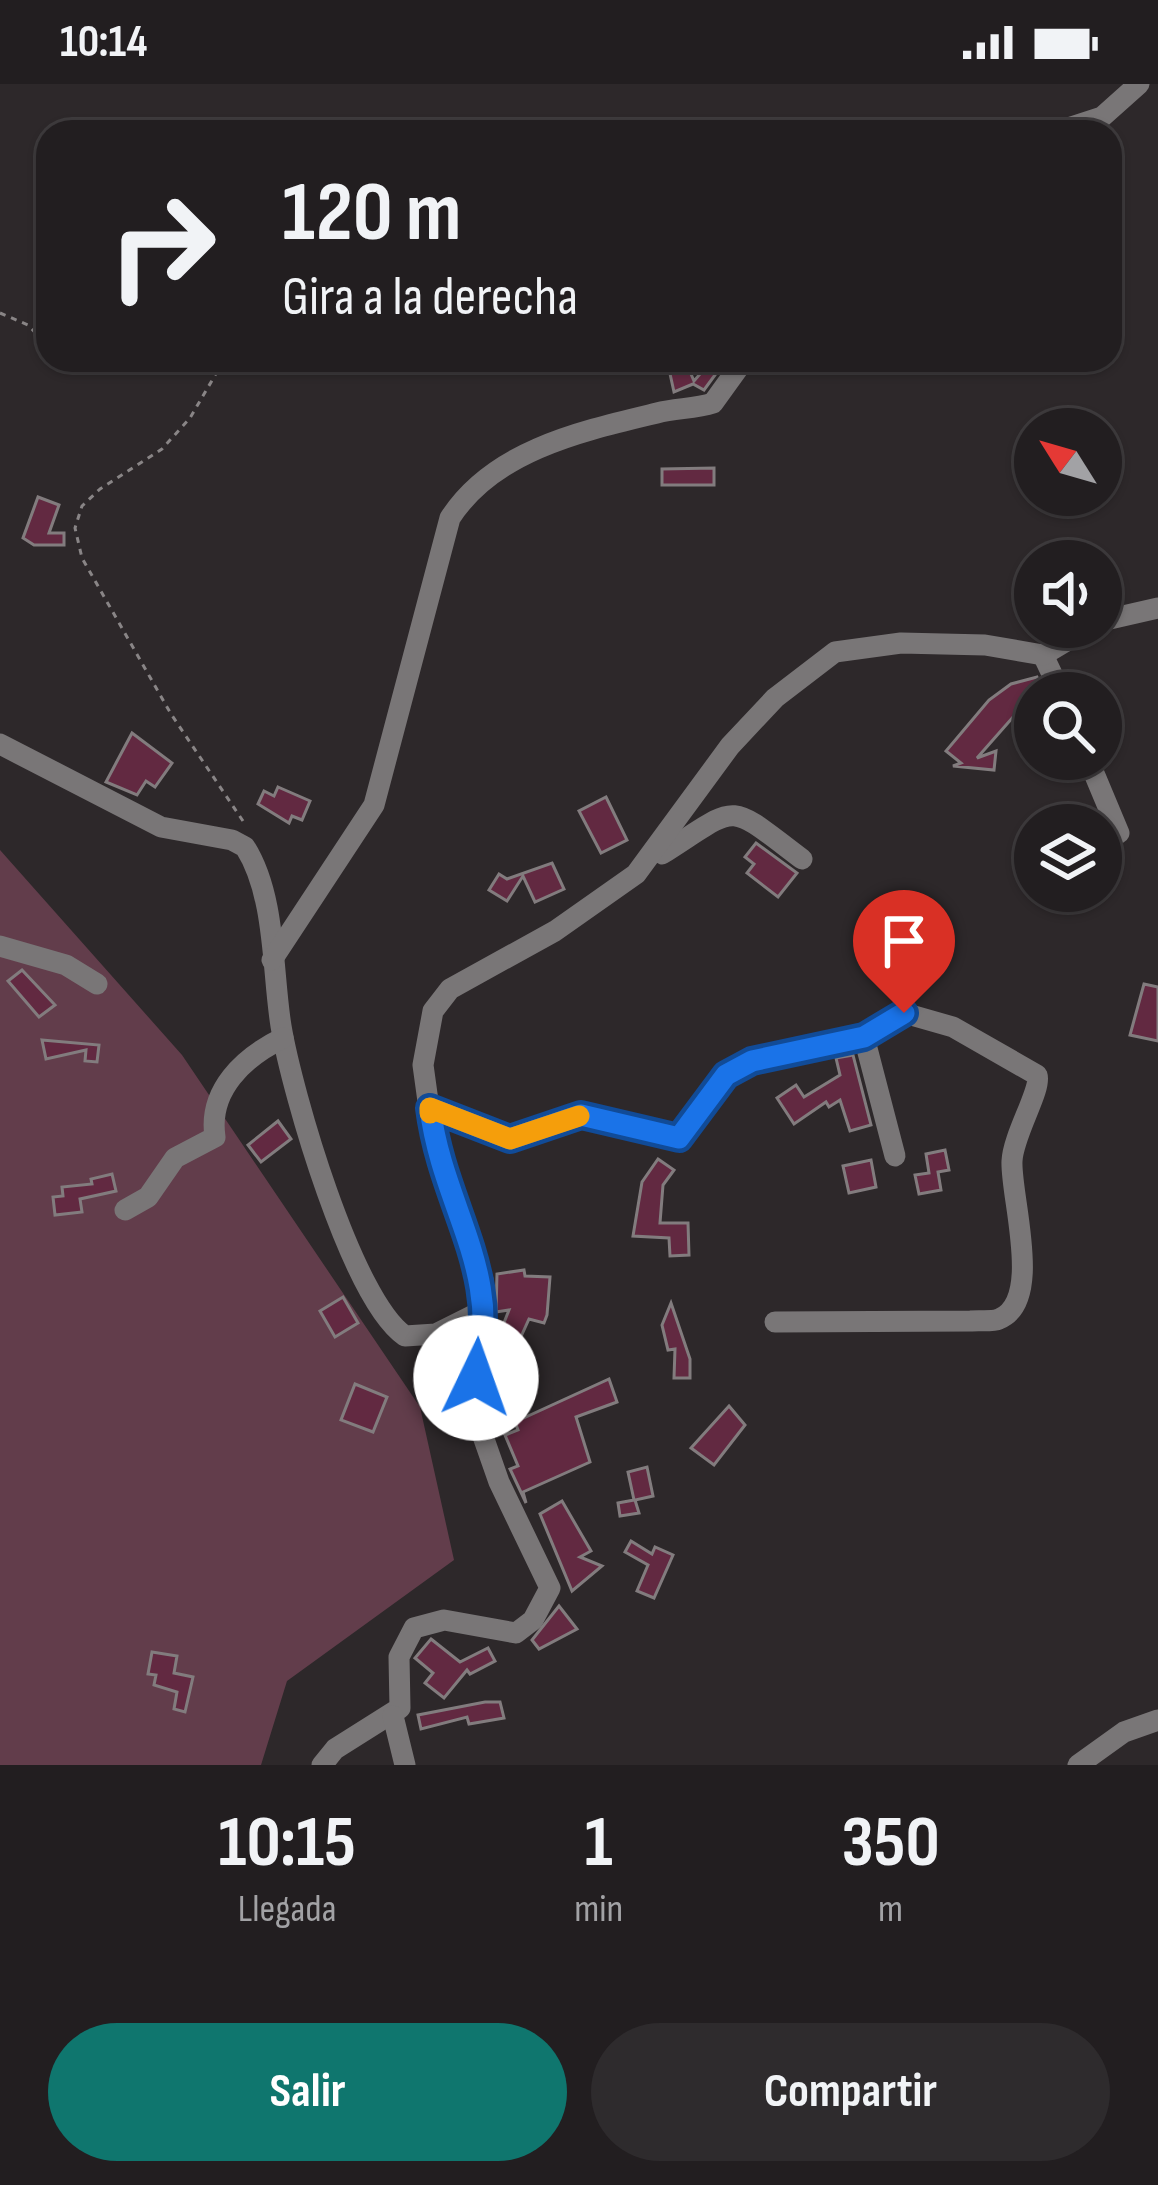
<!DOCTYPE html>
<html lang="es">
<head>
<meta charset="utf-8">
<style>
  :root { --surface:#221e20; --page:#2e2b2d; --text:#f1f3f6; --muted:#a2a2a5; --line:#3f3c3e; --accent:#0f766e }
  body { margin:0; font-family:"Sofia Sans Condensed",sans-serif; background:var(--page); color:var(--text); height:100vh; display:flex; flex-direction:column; font-size:45px; white-space:nowrap }
  * { box-sizing:border-box; margin:0 }
  p { font-size:39px; color:var(--muted) }
  .icon { flex:none; width:66px; height:66px; fill:none; stroke:currentColor; stroke-width:2; stroke-linecap:round; stroke-linejoin:round }
  .map { position:relative; height:1681px; overflow:hidden }
  .sheet { display:flex; flex-direction:column; background:var(--surface); flex:1 }
  .sheet>* { flex:none }
  .banner { position:absolute; left:36px; top:36px; width:1086px; height:252px; border-radius:36px; box-shadow:0 3px 9px #0004,0 0 0 3px var(--line); background:#221e20; color:var(--text); overflow:hidden }
  .needle { width:78px; rotate:307deg }
  .buttons { position:absolute; left:1014px; top:324px; display:grid; gap:24px }
  .buttons a { display:grid; place-items:center; width:108px; height:108px; border-radius:50%; background:var(--surface); box-shadow:0 3px 9px #0004,0 0 0 3px var(--line); font-size:60px }
  .pin { position:absolute; display:grid; place-items:center; width:102px; height:102px; color:#fff; margin:-123px -51px; border-radius:50% 50% 50% 0; rotate:-45deg; box-shadow:0 0 12px #0007 }
  .pin .icon { rotate:45deg }
  .me { position:absolute; width:132px; margin:-66px; rotate:3deg; stroke-linejoin:round; filter:drop-shadow(0 0 9px #0008) }
  .turn { display:flex; align-items:center; gap:42px; height:252px; padding:0 48px; font-size:54px }
  .turn .icon { width:156px; height:156px; stroke-width:2.5 }
  .turn b { display:block; font-size:84px; line-height:102px }
  .eta { display:flex; justify-content:space-evenly; align-items:center; height:204px; text-align:center }
  .eta b { font-size:72px; font-weight:700; line-height:84px }
  .cta { display:flex; gap:24px; margin-top:auto; padding:24px 48px }
  .cta a { flex:1; height:138px; border-radius:72px; background:var(--accent); color:#fff; font-size:48px; font-weight:700; line-height:138px; text-align:center }
  .cta a+a { background:var(--page); color:var(--text) }
  .status { display:flex; justify-content:space-between; align-items:center; height:84px; padding:0 60px; background:var(--surface); direction:ltr }
  .status svg { height:33px; fill:currentColor }
  .map>svg:first-child { display:block }
</style>
</head>
<body>
<div class="status"><b>10:14</b><svg viewBox="0 0 49 12"><path d="M0 12V9h3v3zM5 12V6h3v6zM10 12V3h3v9zM15 12V0h3v12zM26 1h20v11H26zM47 4h2v5h-2z"/></svg></div>
<div class="map">
<svg width="1158" height="1681" viewBox="0 0 1158 1681">
  <rect width="100%" height="100%" fill="#2d282a"/>
  <!-- green -->
  <polygon fill="#623d4b" points="0,766 182,971 420,1323 454,1476 287,1597 261,1681 0,1681"/>
  <!-- building -->
  <g fill="#622941" stroke="#827c7e" stroke-width="3">
    <polygon points="667,276 685,276 694,297 712,276 726,276 704,306 693,300 674,308"/>
    <polygon points="714,384 714,401 662,401 662,385"/>
    <polygon points="38,413 59,421 49,449 64,449 64,461 34,461 23,454"/>
    <polygon points="1037,593 1044,609 1035,609 1035,623 1014,632 977,674 996,667 994,686 953,682 961,679 946,667 989,616 1011,600"/>
    <polygon points="132,649 172,679 155,703 146,697 137,711 106,698"/>
    <polygon points="278,703 310,717 302,736 292,732 289,739 258,720 264,707 274,712"/>
    <polygon points="606,713 627,756 601,769 579,727"/>
    <polygon points="756,759 797,789 778,813 747,789 754,780 745,773"/>
    <polygon points="552,779 564,805 535,818 523,792 507,817 489,806 499,790 507,795"/>
    <polygon points="22,886 55,921 39,933 8,897"/>
    <polygon points="1144,900 1158,903 1158,957 1130,951"/>
    <polygon points="42,956 99,961 97,978 85,977 86,966 46,975"/>
    <polygon points="853,971 871,1041 850,1047 840,1016 829,1023 826,1018 794,1040 777,1014 796,1001 804,1013 840,991 836,974"/>
    <polygon points="278,1037 291,1055 261,1078 248,1061"/>
    <polygon points="945,1066 949,1086 938,1088 941,1106 919,1110 915,1091 929,1089 926,1070"/>
    <polygon points="658,1075 674,1086 663,1101 660,1139 688,1139 689,1171 670,1172 669,1154 633,1152 642,1098"/>
    <polygon points="871,1076 876,1103 849,1109 843,1082"/>
    <polygon points="112,1090 116,1107 80,1115 82,1128 55,1131 53,1113 63,1112 62,1103 92,1100 91,1095"/>
    <polygon points="524,1186 525,1192 550,1193 547,1231 544,1239 529,1235 514,1268 496,1259 509,1226 496,1228 497,1190"/>
    <polygon points="343,1213 358,1239 335,1253 320,1227"/>
    <polygon points="671,1219 690,1275 690,1294 674,1294 675,1265 668,1266 662,1241"/>
    <polygon points="609,1295 617,1318 576,1333 590,1378 523,1408 526,1419 510,1385 518,1382 505,1351 518,1346 515,1338"/>
    <polygon points="355,1300 387,1313 373,1348 341,1336"/>
    <polygon points="729,1322 745,1341 714,1381 691,1364"/>
    <polygon points="647,1383 653,1412 635,1416 639,1429 620,1432 618,1419 634,1416 628,1388"/>
    <polygon points="562,1417 591,1467 580,1473 602,1482 572,1507 540,1430"/>
    <polygon points="631,1457 652,1470 655,1463 673,1471 654,1514 637,1507 648,1481 625,1468"/>
    <polygon points="559,1522 577,1545 539,1565 532,1556"/>
    <polygon points="431,1555 460,1578 488,1564 495,1577 470,1590 467,1586 444,1614 425,1599 433,1589 415,1574"/>
    <polygon points="152,1568 177,1572 174,1589 193,1593 185,1628 174,1625 177,1608 154,1601 156,1591 148,1590"/>
    <polygon points="485,1618 500,1618 504,1634 469,1640 467,1633 421,1645 418,1631"/>
  </g>
  <g fill="none" stroke-linecap="round" stroke-linejoin="round">
    <!-- path -->
    <g stroke="#898586" stroke-width="3" stroke-dasharray="6 6" stroke-linecap="butt">
      <polyline points="0,229 28,241 48,262"/>
      <polyline points="224,276 190,334 162,365 100,405 82,422 75,444 82,474 171,630 245,740"/>
    </g>
    <!-- minor -->
    <g stroke="#797677" stroke-width="21">
      <polyline points="1056,48 1102,33 1139,0"/>
      <polyline points="1101,537 1158,524"/>
      <polyline points="1043,571 1061,609"/>
      <path d="M0,660l161,83 71,13 13,7c31,49 27,123 36,179 11,66 71,274 124,310l31,-2 38,-19 9,13 -12,74 28,80 51,106 -17,32 -17,13 -72,-13 -30,8 -15,29 1,51 -65,41 -13,16"/>
      <polyline points="1088,675 1119,749"/>
      <path d="M662,770c79,-50 62,-54 140,5"/>
      <polyline points="0,862 66,881 97,900"/>
      <path d="M272,876l102,-155 76,-287c44,-68 132,-87 207,-105 19,-5 38,-4 56,-10l31,-43"/>
      <polyline points="864,953 895,1072"/>
      <path d="M430,1024l80,31 71,-24 98,23 47,-63 26,-14 112,-24 40,-24 49,14 84,48c5,14 -24,60 -25,86 -2,35 32,140 -13,158 -7,3 -20,1 -28,2l-196,1"/>
      <path d="M125,1126l23,-13 27,-39 40,-21c-7,-47 29,-80 68,-99"/>
      <polyline points="480,1235 483,1196 435,1068 423,981 433,927 450,905 555,847 636,790 730,662 775,614 835,568 901,559 985,561 1043,571 1090,543"/>
      <polyline points="393,1632 405,1681"/>
      <polyline points="1078,1681 1124,1648 1158,1636"/>
    </g>
  </g>
  <g fill="none" stroke-linecap="round" stroke-linejoin="round">
    <defs>
      <path id="route" d="M476,1294c28,-107 -33,-168 -46,-270l80,31 71,-24 98,23 47,-63 26,-14 112,-24 40,-24"/>
    </defs>
    <!-- route casing -->
    <use href="#route" stroke="#114b97" stroke-width="30"/>
    <!-- route -->
    <use href="#route" stroke="#1a73e8" stroke-width="21"/>
    <!-- slow -->
    <polyline stroke="#f59e0b" stroke-width="21" points="430,1029 430,1024 510,1055 579,1032"/>
  </g>
</svg>
<div class="buttons">
<a><svg class="needle" viewBox="-14 -14 28 28"><path d="M0-13l5 13h-10z" fill="#e53935"/><path d="M0 13l5-13h-10z" fill="#a2a2a5"/></svg></a>
<a><svg class="icon" aria-label="sound" viewBox="0 0 24 24"><path d="M4 9h4l5-4v14l-5-4H4zM17 9q2 3 0 6"/></svg></a>
<a><svg class="icon" aria-label="search" viewBox="0 0 24 24"><circle cx="10" cy="10" r="6"/><path d="M15 15l6 6"/></svg></a>
<a><svg class="icon" aria-label="layers" viewBox="0 0 24 24"><path d="M12 4l9 5-9 5-9-5zM3 14l9 5 9-5"/></svg></a>
</div>
<div class="pin" style="left:904px;top:929px;background:#d93025"><svg class="icon" aria-label="arrive" viewBox="0 0 24 24"><path d="M6 21V4h12l-3 4 3 4H6"/></svg></div>
<svg class="me" style="left:476px;top:1294px" viewBox="-20 -20 40 40"><circle r="19" fill="#fff"/><path d="M0-13L10 11 0 6-10 11z" fill="#1a73e8"/></svg>
<div class="banner">
<div class="turn"><svg class="icon" aria-label="right" viewBox="0 0 24 24"><path d="M7 20v-9h11M14 6l5 5-5 5"/></svg><div><b>120 m</b>Gira a la derecha</div></div>
</div>
</div>
<section class="sheet">
<div class="eta">
<div><b>10:15</b><p>Llegada</p></div>
<div><b>1</b><p>min</p></div>
<div><b>350</b><p>m</p></div>
</div>
<div class="cta"><a>Salir</a><a>Compartir</a></div>
</section>
</body>
</html>
